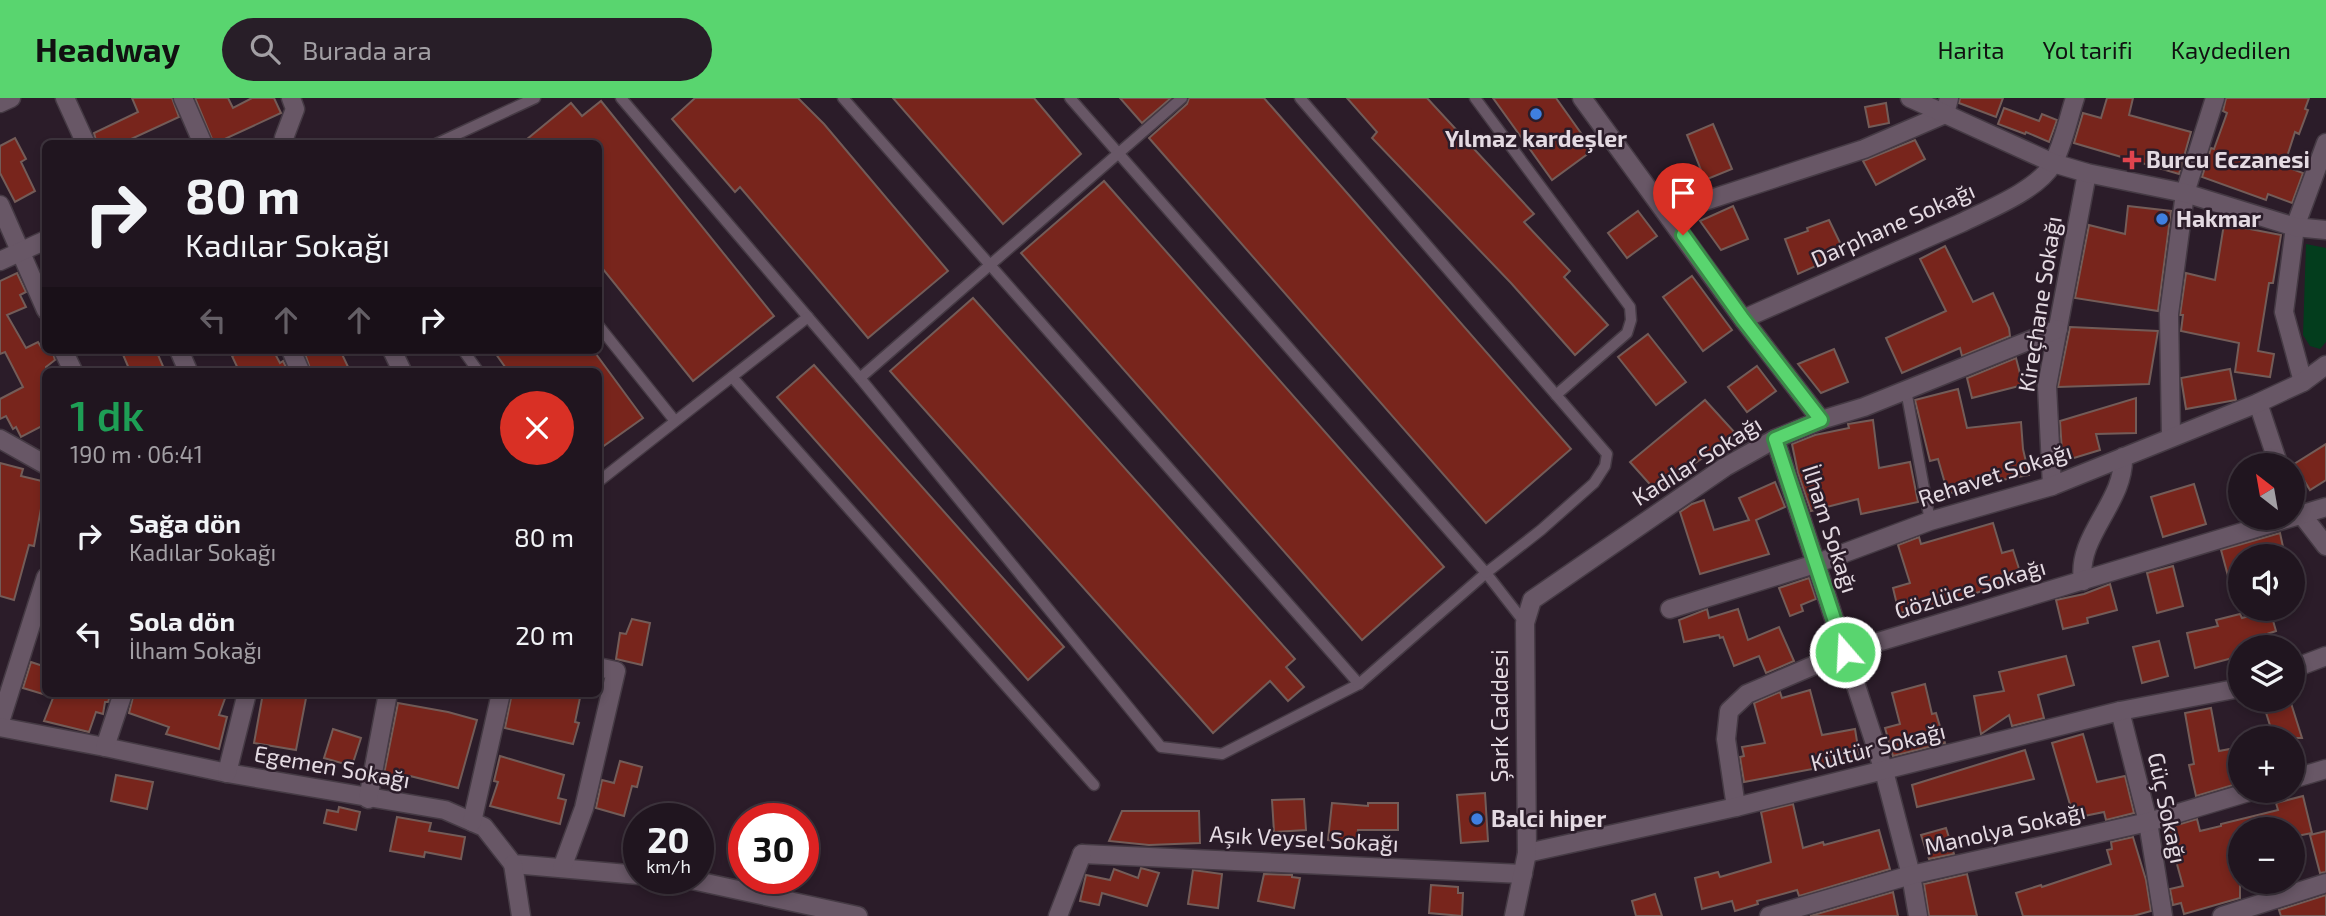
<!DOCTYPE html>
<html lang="tr">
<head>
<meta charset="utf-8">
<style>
  :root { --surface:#20151f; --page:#281e28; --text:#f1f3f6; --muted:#a29fa4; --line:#3d343d; --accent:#59d56f }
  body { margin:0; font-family:"Exo 2",sans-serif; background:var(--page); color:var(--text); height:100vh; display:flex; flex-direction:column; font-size:26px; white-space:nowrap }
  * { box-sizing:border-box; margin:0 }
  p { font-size:23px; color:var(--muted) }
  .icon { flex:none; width:38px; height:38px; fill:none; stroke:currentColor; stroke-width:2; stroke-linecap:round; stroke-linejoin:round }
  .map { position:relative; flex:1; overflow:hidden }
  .sheet { position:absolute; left:42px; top:270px; width:560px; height:329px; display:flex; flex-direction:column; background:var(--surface); border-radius:10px; box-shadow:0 4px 10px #0003,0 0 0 2px var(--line) }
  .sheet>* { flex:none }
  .hud { position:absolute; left:42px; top:42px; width:560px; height:214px; border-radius:10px; box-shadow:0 4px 10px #0003,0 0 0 2px var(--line); background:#20151f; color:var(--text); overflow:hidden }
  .needle { width:46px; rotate:329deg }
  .buttons { position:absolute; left:2228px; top:355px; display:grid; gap:14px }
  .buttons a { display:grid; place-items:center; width:77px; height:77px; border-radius:50%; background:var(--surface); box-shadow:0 4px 10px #0003,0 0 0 2px var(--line); font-size:35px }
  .speed { position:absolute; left:623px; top:705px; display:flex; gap:14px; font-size:35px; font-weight:700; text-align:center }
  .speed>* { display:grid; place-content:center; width:91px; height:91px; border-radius:50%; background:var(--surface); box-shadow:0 4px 10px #0003,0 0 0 2px var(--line); line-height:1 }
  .speed small { font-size:18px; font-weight:400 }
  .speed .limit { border:10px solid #d22; background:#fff; color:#111 }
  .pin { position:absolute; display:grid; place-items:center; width:60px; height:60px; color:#fff; margin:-72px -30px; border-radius:50% 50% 50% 0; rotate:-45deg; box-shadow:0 0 7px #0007 }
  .pin .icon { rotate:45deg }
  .me { position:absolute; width:77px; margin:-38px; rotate:341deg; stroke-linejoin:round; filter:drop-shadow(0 0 5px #0008) }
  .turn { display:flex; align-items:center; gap:24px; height:147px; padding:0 28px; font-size:32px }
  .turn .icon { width:91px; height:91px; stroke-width:2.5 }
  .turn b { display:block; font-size:49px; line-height:60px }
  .lanes { display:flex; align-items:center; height:66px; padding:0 28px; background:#0003; justify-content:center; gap:35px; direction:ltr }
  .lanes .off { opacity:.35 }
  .round { display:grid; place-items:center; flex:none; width:74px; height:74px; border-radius:37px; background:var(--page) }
  .headline { display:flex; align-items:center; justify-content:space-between; height:119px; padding:0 28px }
  h1 { font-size:42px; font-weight:600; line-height:52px; color:#1e9e55 }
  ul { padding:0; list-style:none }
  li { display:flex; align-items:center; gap:21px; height:98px; padding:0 28px }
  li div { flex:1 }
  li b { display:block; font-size:26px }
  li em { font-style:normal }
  header { display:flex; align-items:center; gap:42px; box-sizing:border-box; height:98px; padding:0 35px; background:var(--accent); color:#111 }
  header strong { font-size:33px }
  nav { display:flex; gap:38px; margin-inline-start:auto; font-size:24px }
  .search { width:490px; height:63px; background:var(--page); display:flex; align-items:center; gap:18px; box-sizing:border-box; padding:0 24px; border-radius:38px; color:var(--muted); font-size:26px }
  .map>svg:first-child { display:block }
</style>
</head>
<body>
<header>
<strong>Headway</strong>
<div class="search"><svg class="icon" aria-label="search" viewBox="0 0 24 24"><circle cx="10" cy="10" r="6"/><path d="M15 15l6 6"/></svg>Burada ara</div>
<nav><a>Harita</a><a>Yol tarifi</a><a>Kaydedilen</a></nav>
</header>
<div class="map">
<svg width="2326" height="818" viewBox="0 0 2326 818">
  <rect width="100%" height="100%" fill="#2b1c29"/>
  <!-- green -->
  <polygon fill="#033d1d" points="2306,146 2326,150 2326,244 2320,251 2310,248 2303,237"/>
  <!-- building -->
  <g fill="#78251c" stroke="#735c58" stroke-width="2">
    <polygon points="132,0 172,0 179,19 131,41 133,46 97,46 94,35 138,14"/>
    <polygon points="195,0 228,0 233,10 252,0 274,0 281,15 214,46"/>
    <polygon points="695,0 798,0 824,26 948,173 868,240 740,89 735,94 672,21"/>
    <polygon points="893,0 1034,0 1081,56 1003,126"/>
    <polygon points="1120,0 1171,0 1142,25"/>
    <polygon points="1189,0 1264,0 1571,351 1486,425 1149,40 1187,6"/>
    <polygon points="1347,0 1427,0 1534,116 1524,124 1570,173 1564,179 1608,227 1575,257 1511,185 1372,40 1377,34"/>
    <polygon points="1493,0 1556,0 1593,52 1552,82"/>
    <polygon points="1960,0 2003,0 1996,19 1959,5"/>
    <polygon points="2107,0 2133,0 2129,17 2191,34 2179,76 2074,45 2083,15 2101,20"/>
    <polygon points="2226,0 2309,0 2305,11 2308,12 2299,36 2295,34 2284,68 2303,75 2292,105 2268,96 2266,102 2202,79 2211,50 2214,51 2227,15 2223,13"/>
    <polygon points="601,3 774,218 693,283 598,165 598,46 521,46 571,5 582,18"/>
    <polygon points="1886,5 1889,25 1869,29 1865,9"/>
    <polygon points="2004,10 2039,23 2042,16 2057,22 2049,44 2026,34 2025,36 1998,26"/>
    <polygon points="1713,26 1732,71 1705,82 1687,37"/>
    <polygon points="15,40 26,61 21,64 35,93 15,104 0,75 0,48"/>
    <polygon points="1915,42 1925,61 1876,87 1863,63"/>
    <polygon points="1104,83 1444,469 1362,542 1021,155"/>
    <polygon points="1733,108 1748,141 1721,152 1700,123"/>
    <polygon points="2128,108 2171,113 2158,213 2075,200 2089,127 2125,136"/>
    <polygon points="1638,113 1657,138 1627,160 1608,135"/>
    <polygon points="1829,122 1845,155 1798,176 1785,141 1808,133 1807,130"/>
    <polygon points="2224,126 2281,137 2273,185 2269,185 2258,253 2274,256 2270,279 2235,274 2239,245 2181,233 2183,217 2180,217 2186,175 2215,182"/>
    <polygon points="1945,148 1973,204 1993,195 2009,230 2010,238 1962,258 1960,250 1902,275 1886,240 1946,213 1920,161"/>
    <polygon points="17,175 26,194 20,197 26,209 7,217 26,250 38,244 43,252 52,252 55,262 46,269 46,326 21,339 16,329 13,331 6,318 0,321 0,301 23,289 5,254 0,256 0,183"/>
    <polygon points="1692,178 1732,232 1703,253 1663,199"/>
    <polygon points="973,200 1295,561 1286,569 1304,589 1288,603 1270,583 1213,635 890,273"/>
    <polygon points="2070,229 2158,233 2149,286 2058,289"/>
    <polygon points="1648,236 1686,284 1656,307 1618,259"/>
    <polygon points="1834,251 1848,284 1821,295 1798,266"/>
    <polygon points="121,252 156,252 165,273 130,273"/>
    <polygon points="245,252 273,252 280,265 283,263 288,273 239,273 232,258"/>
    <polygon points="340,252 350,273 311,273 304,253"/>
    <polygon points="493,252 593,252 643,320 598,352 598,273 508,273"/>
    <polygon points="2016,260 2023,287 1972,300 1967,280"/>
    <polygon points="814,267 1064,549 1028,582 777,299"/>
    <polygon points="1757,268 1776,293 1747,314 1728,289"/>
    <polygon points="2230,271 2236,302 2186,311 2181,280"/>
    <polygon points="1958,291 1967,330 2021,324 2023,351 2029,377 1980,386 1948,396 1938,361 1930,363 1915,302"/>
    <polygon points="2136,300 2136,335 2096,336 2100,352 2064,363 2062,354 2060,323"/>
    <polygon points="1705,302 1737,337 1655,392 1630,364"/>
    <polygon points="1873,322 1879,370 1910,364 1918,404 1861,416 1858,401 1811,413 1798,375 1792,346 1815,337 1849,330 1848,326"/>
    <polygon points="2326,346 2326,382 2310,392 2294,366"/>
    <polygon points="0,365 23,371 21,378 46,384 34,448 29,447 14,502 0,498"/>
    <polygon points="1775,384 1785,409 1756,422 1769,456 1700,476 1680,414 1692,406 1704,402 1714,432 1749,422 1739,400"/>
    <polygon points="2194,386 2206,426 2163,439 2151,399"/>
    <polygon points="1993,425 2002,455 2013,452 2022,480 1939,507 1899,515 1893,490 1910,485 1898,447 1919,439 1921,446"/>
    <polygon points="2280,435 2285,458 2240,458 2240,475 2228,478 2221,452"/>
    <polygon points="2173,468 2183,508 2157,515 2147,475"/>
    <polygon points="1809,480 1816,501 1801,507 1803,513 1790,518 1779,490"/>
    <polygon points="2110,486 2117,512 2087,520 2088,525 2063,531 2056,502 2084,496"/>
    <polygon points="1707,511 1709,520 1738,511 1748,542 1779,529 1794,563 1766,575 1759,558 1734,568 1723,539 1720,540 1719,537 1684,544 1679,522"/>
    <polygon points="2270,512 2276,533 2264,537 2268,550 2240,550 2240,558 2195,570 2187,535 2218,528 2216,522 2240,516 2242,520"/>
    <polygon points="632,521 650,525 642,567 616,561 620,535 626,536"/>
    <polygon points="2159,543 2168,578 2142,585 2133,549"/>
    <polygon points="2066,558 2074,587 2038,597 2044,620 2012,628 2009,617 1981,636 1974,598 2004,593 1999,574"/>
    <polygon points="31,564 46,569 46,597 23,590"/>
    <polygon points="1925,586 1932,616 1936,615 1945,645 1893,658 1885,630 1900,626 1892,595"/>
    <polygon points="1810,592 1822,637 1855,631 1860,662 1744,684 1740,659 1744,658 1742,649 1765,645 1754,605 1780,594 1782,600"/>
    <polygon points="55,595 111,595 108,604 105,604 103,616 96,614 89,634 44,623"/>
    <polygon points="134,595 227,595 219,617 227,619 219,651 166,636 169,629 129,615"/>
    <polygon points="263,595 307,595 296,652 254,645"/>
    <polygon points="512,595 581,595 575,624 579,625 573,646 505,630"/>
    <polygon points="2262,602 2290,602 2302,640 2274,640"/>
    <polygon points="398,605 448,614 477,622 458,690 410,678 408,682 384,676"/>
    <polygon points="2211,610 2219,653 2240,649 2240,685 2196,698 2189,667 2194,666 2185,615"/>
    <polygon points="333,631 361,640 352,668 324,660"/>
    <polygon points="2083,636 2097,684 2125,678 2134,715 2106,722 2104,714 2074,720 2052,645"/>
    <polygon points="2025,652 2034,681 1917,709 1912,687"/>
    <polygon points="500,658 564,677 558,700 566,702 560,726 490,708 498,684 494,683"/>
    <polygon points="620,663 642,669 637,689 632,688 624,718 596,710 602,682 614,685"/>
    <polygon points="116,677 153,684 147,711 111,703"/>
    <polygon points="1485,695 1488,743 1461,745 1457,697"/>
    <polygon points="2303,698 2312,735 2292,739 2292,732 2240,732 2240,800 2184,816 2181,805 2173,807 2170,791 2183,788 2167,730 2197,721 2200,733 2221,728 2221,726 2278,712 2276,705"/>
    <polygon points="1304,701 1306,732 1274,734 1272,702"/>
    <polygon points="1332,705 1368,708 1368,705 1398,705 1398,732 1358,732 1357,745 1328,742"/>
    <polygon points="1793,706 1803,750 1823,744 1824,747 1879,732 1890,771 1799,798 1797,792 1757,803 1758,806 1735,813 1732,803 1702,811 1695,780 1718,774 1720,779 1771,764 1761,714"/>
    <polygon points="339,709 360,714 356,732 324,725 327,712 338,714"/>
    <polygon points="1122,713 1199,713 1200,745 1149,747 1109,743"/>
    <polygon points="397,719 431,725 429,733 465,739 461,761 425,754 424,759 390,753"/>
    <polygon points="1946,730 1954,756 1929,761 1921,737"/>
    <polygon points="2326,733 2326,774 2320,775 2310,737"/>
    <polygon points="2133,739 2146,782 2151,813 2133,818 2023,818 2016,795 2041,787 2042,789 2111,766 2107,752 2112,751 2111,744"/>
    <polygon points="1141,770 1159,775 1147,808 1102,795 1099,807 1080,803 1086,777 1110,782 1114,771 1138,780"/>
    <polygon points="1193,772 1222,776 1218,810 1188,806"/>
    <polygon points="1264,776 1292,777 1292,779 1300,780 1294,810 1258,803"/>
    <polygon points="1967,776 1977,818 1929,818 1924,786"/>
    <polygon points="1431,787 1458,789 1458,795 1463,795 1462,818 1429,815"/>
    <polygon points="1893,794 1898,818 1810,818"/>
    <polygon points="1655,796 1662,818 1636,818 1632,803"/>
    <polygon points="2326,797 2326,818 2281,818 2279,812"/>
  </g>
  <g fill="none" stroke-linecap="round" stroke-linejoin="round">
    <defs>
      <g id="lane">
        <polyline points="621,0 860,280 1161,649 1222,656 1359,586 1486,475 1525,525"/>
        <polyline points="843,0 1359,586"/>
        <polyline points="1070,0 1486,475 1541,432 1594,385 1605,368 1607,356 1300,0"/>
        <polyline points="1475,0 1630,209 1631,222 1627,235 1556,297"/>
        <polyline points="436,46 535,0"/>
        <polyline points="598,227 675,323"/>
        <polyline points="463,252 478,273"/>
        <polyline points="732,279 1094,687"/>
        <polyline points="860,280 1182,0"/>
        <polyline points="1906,292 1930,423"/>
        <polyline points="598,384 808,219"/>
      </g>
      <g id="street">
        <polyline points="65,0 86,46"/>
        <polyline points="183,0 203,46"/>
        <polyline points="1582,0 1743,221 1821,322"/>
        <polyline points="0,5 11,0"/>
        <polyline points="284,40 295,11 291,0"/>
        <polyline points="0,107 46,212"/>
        <polyline points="1668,115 1864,51 1945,16 1949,0"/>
        <polyline points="0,163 46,142"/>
        <path d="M1743,221l218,-96c26,-13 75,-32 91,-58 11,-19 16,-46 23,-67"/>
        <polyline points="63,252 73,273"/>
        <polyline points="179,252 188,273"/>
        <polyline points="291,252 300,273"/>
        <polyline points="392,252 402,273"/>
        <polyline points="2303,284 2284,214 2295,129 2326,45"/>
        <polyline points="2258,305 2279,368"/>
        <polyline points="2171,338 2169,216 2185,95 2215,0"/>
        <polyline points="0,341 46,367"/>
        <polyline points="1775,341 1884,673 1911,777 1918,818"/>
        <polyline points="2052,388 2047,288 2087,75"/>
        <polyline points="2292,404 2326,448"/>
        <path d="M2083,483c-7,-45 42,-79 40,-124"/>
        <polyline points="1670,511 1815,466 1930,423 2052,388 2258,305 2303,284 2326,267"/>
        <polyline points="2292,571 2326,558"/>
        <polyline points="2120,613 2148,724 2163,818"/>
        <polyline points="0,624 46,479"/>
        <polyline points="0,629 105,649 227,675 445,712 484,729 513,766 639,777"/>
        <polyline points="105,649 123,595"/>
        <polyline points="227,675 247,595"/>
        <polyline points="2292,681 2326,671"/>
        <polyline points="368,701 388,595"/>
        <polyline points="1736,709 1726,641 1729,613 1747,596 1845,554 2326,409"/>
        <polyline points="472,724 501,595"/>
        <polyline points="1527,755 1736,709 2120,613 2240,590"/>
        <polyline points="1082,756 1523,776"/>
        <polyline points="513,766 521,818"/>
        <polyline points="562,770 584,710 616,573 598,569"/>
        <polyline points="673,780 692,782 858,818"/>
        <polyline points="1514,818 1527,755 1525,525 1532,502 1725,369 1775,341 1821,322 1864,309 2058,231"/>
        <polyline points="1769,818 1911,777 2148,724 2252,693"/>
        <polyline points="2222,818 2326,785"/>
      </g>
      <g id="secondary">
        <polyline points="1910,0 2053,65 2087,75 2185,95 2295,129 2326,132"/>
        <polyline points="1058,818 1082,756"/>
      </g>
    </defs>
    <!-- lane casing -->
    <use href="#lane" stroke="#453a44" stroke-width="13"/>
    <!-- street casing -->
    <use href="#street" stroke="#453a44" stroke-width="21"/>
    <!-- secondary casing -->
    <use href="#secondary" stroke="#453a44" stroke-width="21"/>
    <!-- lane -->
    <use href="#lane" stroke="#685766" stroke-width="10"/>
    <!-- street -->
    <use href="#street" stroke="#685766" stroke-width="18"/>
    <!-- secondary -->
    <use href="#secondary" stroke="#685766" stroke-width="18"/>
  </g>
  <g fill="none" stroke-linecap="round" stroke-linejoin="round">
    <defs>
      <polyline id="route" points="1683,137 1743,221 1821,322 1775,341 1845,554"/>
    </defs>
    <!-- route casing -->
    <use href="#route" stroke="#3a8a48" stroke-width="18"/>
    <!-- route -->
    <use href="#route" stroke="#59d56f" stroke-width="12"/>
  </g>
  <!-- markers -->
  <g fill="#3f7fe0" stroke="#2b1c29" stroke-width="2.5">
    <circle cx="1536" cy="16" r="7"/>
    <circle cx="2162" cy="121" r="7"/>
    <circle cx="1477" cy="721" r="7"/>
  </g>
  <path fill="#e0444e" stroke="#2b1c29" stroke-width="2.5" d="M2128.5 51.5h7v7h7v7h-7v7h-7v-7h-7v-7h7z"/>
  <g text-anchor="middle" stroke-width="5" stroke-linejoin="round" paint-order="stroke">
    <!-- poi labels -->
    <g font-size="23" font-weight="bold" fill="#e4dae2" stroke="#2b1c29" text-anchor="start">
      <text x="1536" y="49" text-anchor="middle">Yılmaz kardeşler</text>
      <text x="2146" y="70">Burcu Eczanesi</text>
      <text x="2176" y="129">Hakmar</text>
      <text x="1491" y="729">Balci hiper</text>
    </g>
    <!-- street labels -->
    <g font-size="23" fill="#e4dae2" stroke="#2b1c29">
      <text transform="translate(1893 127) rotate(-24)" y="8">Darphane Sokağı</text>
      <text transform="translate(2040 206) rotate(-81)" y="8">Kireçhane Sokağı</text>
      <text transform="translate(1697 363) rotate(-32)" y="8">Kadılar Sokağı</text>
      <text transform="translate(1995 377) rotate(-18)" y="8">Rehavet Sokağı</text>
      <text transform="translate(1830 431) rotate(72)" y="8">İlham Sokağı</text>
      <text transform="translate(1970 491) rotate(-17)" y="8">Gözlüce Sokağı</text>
      <text transform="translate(1500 618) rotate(-90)" y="8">Şark Caddesi</text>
      <text transform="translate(1878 649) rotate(-14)" y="8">Kültür Sokağı</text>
      <text transform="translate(332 669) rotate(10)" y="8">Egemen Sokağı</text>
      <text transform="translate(2167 710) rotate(78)" y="8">Güç Sokağı</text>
      <text transform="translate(2005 731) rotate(-13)" y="8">Manolya Sokağı</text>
      <text transform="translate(1304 741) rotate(3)" y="8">Aşık Veysel Sokağı</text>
    </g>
  </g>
</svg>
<div class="buttons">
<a><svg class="needle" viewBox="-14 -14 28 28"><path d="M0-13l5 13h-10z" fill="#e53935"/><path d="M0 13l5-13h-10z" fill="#a29fa4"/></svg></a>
<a><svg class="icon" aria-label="sound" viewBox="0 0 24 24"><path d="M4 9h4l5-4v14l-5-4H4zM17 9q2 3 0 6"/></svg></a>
<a><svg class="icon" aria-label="layers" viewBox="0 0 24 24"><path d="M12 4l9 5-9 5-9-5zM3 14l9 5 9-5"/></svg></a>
<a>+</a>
<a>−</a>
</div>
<div class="speed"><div>20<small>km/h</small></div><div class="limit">30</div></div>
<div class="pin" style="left:1683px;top:137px;background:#d93025"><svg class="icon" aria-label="arrive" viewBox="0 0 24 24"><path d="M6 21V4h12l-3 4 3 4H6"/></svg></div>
<svg class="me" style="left:1845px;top:554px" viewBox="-20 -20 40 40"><circle r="17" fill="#59d56f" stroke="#fff" stroke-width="3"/><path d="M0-11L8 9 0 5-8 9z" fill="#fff"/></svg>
<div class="hud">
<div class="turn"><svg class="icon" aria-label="right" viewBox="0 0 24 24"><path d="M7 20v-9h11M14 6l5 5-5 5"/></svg><div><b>80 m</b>Kadılar Sokağı</div></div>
<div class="lanes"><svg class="icon off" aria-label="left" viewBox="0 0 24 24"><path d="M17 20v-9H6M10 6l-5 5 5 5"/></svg><svg class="icon off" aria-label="ahead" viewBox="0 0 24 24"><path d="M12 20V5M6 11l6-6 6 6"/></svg><svg class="icon off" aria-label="ahead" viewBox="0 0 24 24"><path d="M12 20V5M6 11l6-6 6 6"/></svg><svg class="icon" aria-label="right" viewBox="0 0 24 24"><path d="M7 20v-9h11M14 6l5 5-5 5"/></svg></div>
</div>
<section class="sheet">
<div class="headline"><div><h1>1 dk</h1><p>190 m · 06:41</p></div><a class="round" style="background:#d93025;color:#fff"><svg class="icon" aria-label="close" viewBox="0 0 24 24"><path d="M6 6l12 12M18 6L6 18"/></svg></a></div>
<ul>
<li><svg class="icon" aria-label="right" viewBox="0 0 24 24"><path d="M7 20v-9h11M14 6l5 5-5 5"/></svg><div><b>Sağa dön</b><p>Kadılar Sokağı</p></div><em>80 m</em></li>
<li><svg class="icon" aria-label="left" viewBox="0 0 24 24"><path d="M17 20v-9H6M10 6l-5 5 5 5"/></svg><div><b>Sola dön</b><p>İlham Sokağı</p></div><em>20 m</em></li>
</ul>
</section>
</div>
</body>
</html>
